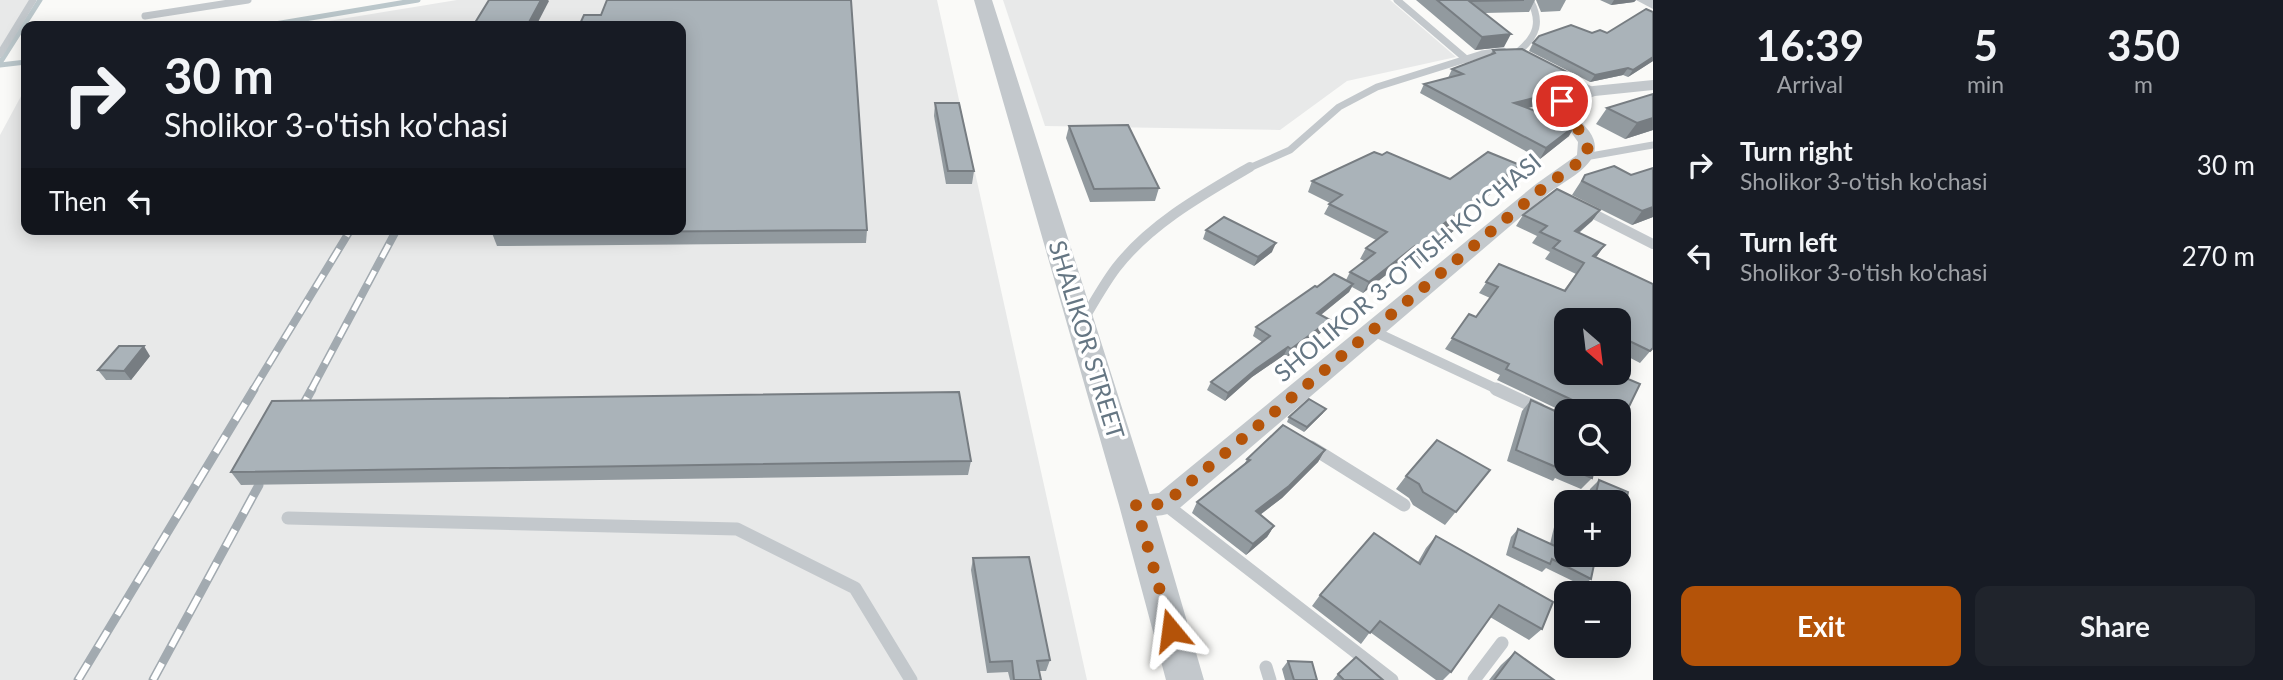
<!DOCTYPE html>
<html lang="en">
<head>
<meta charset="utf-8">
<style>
  :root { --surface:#171b24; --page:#20242c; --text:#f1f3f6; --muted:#9ea1a6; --accent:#b45309 }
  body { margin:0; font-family:Lato,sans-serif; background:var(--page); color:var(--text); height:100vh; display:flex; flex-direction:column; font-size:26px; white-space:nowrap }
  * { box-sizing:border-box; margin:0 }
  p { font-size:23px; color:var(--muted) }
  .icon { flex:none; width:38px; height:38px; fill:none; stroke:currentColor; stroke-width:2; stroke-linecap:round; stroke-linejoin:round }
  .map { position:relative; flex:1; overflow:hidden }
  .sheet { display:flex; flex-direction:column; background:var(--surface); width:630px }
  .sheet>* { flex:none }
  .banner { position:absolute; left:21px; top:21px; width:665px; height:214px; border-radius:14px; box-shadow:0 4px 18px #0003; background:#171b24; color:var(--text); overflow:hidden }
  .needle { width:46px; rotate:152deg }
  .tools { position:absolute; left:1554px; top:308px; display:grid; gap:14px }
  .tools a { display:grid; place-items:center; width:77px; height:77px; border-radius:14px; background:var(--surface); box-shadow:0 4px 18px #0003; font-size:35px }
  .pin { position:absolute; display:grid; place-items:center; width:60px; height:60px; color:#fff; margin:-30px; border:4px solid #fff; border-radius:50%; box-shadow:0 2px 7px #0007 }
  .me { position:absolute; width:77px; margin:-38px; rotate:344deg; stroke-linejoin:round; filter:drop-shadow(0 0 5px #0008) }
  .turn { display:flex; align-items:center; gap:24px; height:147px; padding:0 28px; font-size:32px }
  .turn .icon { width:91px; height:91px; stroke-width:2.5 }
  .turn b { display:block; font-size:49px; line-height:60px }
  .then { display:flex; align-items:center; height:66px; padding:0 28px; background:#0003; gap:14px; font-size:26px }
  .eta { display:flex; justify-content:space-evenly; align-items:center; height:119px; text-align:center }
  .eta b { font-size:42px; font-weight:700; line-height:49px }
  .action { display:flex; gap:14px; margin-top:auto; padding:14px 28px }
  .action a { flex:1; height:80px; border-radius:14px; background:var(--accent); color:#fff; font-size:28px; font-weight:700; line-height:80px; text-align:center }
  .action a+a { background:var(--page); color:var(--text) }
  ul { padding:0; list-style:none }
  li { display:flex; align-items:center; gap:21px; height:91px; padding:0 28px }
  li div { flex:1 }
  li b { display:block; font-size:26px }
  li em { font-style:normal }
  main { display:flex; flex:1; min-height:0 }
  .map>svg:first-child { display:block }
</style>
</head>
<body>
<main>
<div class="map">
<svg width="1653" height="680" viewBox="0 0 1653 680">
  <rect width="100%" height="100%" fill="#fafaf8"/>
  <!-- built -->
  <g fill="#e8e9e9">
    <polygon points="0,0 32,0 0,49"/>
    <polygon points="457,0 937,0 1087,680 0,680 0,135 26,87 26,229 681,229 681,26 298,26"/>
    <polygon points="1003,0 1390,0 1456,57 1347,81 1280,130 1045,126"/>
  </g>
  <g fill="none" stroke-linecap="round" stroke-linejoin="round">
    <!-- stream -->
    <g stroke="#bbc7cb" stroke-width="5">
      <polyline points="263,26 418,0"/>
      <polyline points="0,63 40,0"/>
      <polyline points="0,65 26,62"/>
    </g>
    <!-- service-far2 -->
    <g stroke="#c3c8cc" stroke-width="7">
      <polyline points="1397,0 1466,59"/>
      <polyline points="145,16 248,0"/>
      <polyline points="0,54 33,0"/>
      <path d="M1525,55l-7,-3c19,-16 24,-30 12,-52"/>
      <polyline points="1564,76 1593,91"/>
      <polyline points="1585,157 1653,145"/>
      <polyline points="1247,169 1290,150 1339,107 1377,87 1482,54 1503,51"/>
    </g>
    <!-- service-far1 -->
    <g stroke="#c3c8cc" stroke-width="10">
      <polyline points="1586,210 1653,244"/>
      <path d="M1084,319c10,-17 20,-35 32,-51 34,-44 86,-73 134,-101"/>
      <polyline points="1373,331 1499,390"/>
    </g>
    <!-- service -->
    <g stroke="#c3c8cc" stroke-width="13">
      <polyline points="1496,389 1539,409"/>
      <polyline points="1311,447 1404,505"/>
      <polyline points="1619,447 1622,448"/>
      <polyline points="1165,504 1392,680"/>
      <polyline points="288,518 737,529 855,588 911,680"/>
      <polyline points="1266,667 1270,680"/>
      <polyline points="1474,680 1502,643"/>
    </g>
    <!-- minor -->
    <g fill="#c3c8cc" fill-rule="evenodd">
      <polygon points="1636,0 1653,0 1653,9"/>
      <path d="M1653,80v10l-58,6 -24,8c2,11 11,18 18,27 21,29 -19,46 -39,61l-375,320c-15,5 -34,6 -49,1l-4,-8 4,-8 33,-4 377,-309 41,-29 1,-13 -23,-33 1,-12 37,-11z"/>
    </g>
    <!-- tertiary -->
    <polygon fill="#c3c8cc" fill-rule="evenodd" points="974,0 992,0 1153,505 1204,680 1166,680 1119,505"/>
    <defs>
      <g id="rail-far1">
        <polyline points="253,390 351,229"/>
        <polyline points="311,390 397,229"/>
      </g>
      <g id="rail">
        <polyline points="298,414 312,389"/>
        <polyline points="78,680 254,389"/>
        <polyline points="153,680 259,485"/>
      </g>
    </defs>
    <!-- rail-far1 casing -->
    <use href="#rail-far1" stroke="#a2aab0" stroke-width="8"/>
    <!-- rail casing -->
    <use href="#rail" stroke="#a2aab0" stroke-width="9"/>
    <!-- rail-far1 -->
    <use href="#rail-far1" stroke="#fff" stroke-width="5" stroke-dasharray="15" stroke-linecap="butt"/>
    <!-- rail -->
    <use href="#rail" stroke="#fff" stroke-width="6" stroke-dasharray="19" stroke-linecap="butt"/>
  </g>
  <!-- wall -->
  <g fill="#929a9f">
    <polygon points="1416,0 1535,0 1529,12 1485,13 1504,47 1475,50"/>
    <polygon points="1536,0 1566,0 1560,11 1541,12"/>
    <polygon points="1600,0 1636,0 1634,2 1611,5"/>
    <polygon points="601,15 867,230 866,243 497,246 492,233"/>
    <polygon points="1592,33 1653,61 1628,77 1623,75 1590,82 1529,51 1533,43"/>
    <polygon points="1493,50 1577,77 1571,86 1544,92 1549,94 1543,104 1528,108 1569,136 1540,159 1420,93 1424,84 1448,78 1452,69 1490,55"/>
    <polygon points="935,103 974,171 972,184 946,184 934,116"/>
    <polygon points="1607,108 1653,130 1625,139 1596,124"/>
    <polygon points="1069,126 1159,188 1155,201 1090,202 1066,138"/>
    <polygon points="1382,155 1450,179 1520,165 1514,176 1445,228 1452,231 1446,242 1421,263 1409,257 1363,293 1352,287 1349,292 1321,315 1330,320 1326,329 1287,357 1284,355 1252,377 1225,401 1207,390 1211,382 1262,342 1253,336 1256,327 1317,287 1346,280 1350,272 1365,261 1360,259 1366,248 1376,240 1324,214 1330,203 1308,192 1312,181"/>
    <polygon points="1653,168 1653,217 1632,225 1572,195 1585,175 1631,175"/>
    <polygon points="1557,189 1600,210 1592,221 1579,233 1605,245 1596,257 1653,284 1653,348 1640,363 1619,352 1619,320 1566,320 1566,373 1614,373 1640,384 1621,423 1619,426 1619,411 1566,411 1566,413 1497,380 1500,375 1445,349 1469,314 1476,317 1490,298 1479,293 1499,264 1564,290 1576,274 1545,259 1550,252 1532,243 1537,236 1516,226 1523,215"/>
    <polygon points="1206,230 1272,252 1254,266 1203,239"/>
    <polygon points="150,356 131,380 106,380 98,370"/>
    <polygon points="1531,400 1592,478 1581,489 1555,478 1553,481 1507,461 1522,411"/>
    <polygon points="1323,413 1304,432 1287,422 1289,417"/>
    <polygon points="1325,450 1318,462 1282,498 1260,515 1274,526 1267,537 1246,555 1192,513 1197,502 1244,465 1247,459"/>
    <polygon points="971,461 968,475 241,485 231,472"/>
    <polygon points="1490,470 1445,525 1413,505 1409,498 1396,489 1406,476"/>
    <polygon points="1599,480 1628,492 1622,523 1619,527 1619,502 1587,502 1590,489"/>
    <polygon points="1562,515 1591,579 1583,586 1546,568 1542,572 1506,555 1511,537 1518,529 1550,544 1555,523"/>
    <polygon points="1436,536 1542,629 1529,640 1490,617 1451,672 1443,680 1436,680 1370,632 1361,644 1312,606 1320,595 1418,562 1426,548"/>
    <polygon points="973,558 1050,660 1046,671 1039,671 1041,680 1010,680 1008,672 987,673 971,570"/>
    <polygon points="1515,652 1554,680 1489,680 1501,665"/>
    <polygon points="1288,661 1317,680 1285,680 1282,669"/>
    <polygon points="1338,674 1383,680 1333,680"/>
  </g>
  <!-- shaded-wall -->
  <g fill="#777d82">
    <polygon points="541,0 548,0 549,1 536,26 527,26"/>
    <polygon points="1614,0 1636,0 1634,2 1611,5"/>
    <polygon points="1511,34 1504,47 1475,50 1482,37"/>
    <polygon points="1653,57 1653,61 1628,77 1633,70"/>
    <polygon points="1628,68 1623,75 1590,82 1595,75"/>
    <polygon points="1577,77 1571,86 1544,92 1549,94 1543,104 1509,113 1514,103 1540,84"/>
    <polygon points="1653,118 1653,130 1625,139 1637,123"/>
    <polygon points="1575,126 1569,136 1540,159 1546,148"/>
    <polygon points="1520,165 1514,176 1434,237 1441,226"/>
    <polygon points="1653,207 1653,217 1632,225 1642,211"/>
    <polygon points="1600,210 1592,221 1567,242 1575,231"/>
    <polygon points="1452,231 1446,242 1421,263 1427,252"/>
    <polygon points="1276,243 1272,252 1254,266 1258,257"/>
    <polygon points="1605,245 1597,256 1584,267 1593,256"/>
    <polygon points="1415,246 1409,257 1363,293 1369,282"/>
    <polygon points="1353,284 1349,292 1313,321 1317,313"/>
    <polygon points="1330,320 1326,329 1287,357 1291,349"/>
    <polygon points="144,346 150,356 131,380 124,371"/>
    <polygon points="1288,347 1284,355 1252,377 1225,401 1228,393 1256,369"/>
    <polygon points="1326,409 1323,413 1304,432 1307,427"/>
    <polygon points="1325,450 1318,462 1282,498 1249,523 1256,511"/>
    <polygon points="1274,526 1267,537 1246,555 1253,544"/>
  </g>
  <!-- building -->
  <g fill="#aab3b9" stroke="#777d82" stroke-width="2">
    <polygon points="489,0 541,0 527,26 473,26"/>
    <polygon points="607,0 851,0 867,230 492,233 494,229 681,229 681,26 579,26 584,15 601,15"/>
    <polygon points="1437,0 1524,0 1469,1 1511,34 1482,37"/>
    <polygon points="1646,9 1653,12 1653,57 1633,70 1628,68 1595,75 1533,43 1539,36 1571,25 1592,33 1600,30 1607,33"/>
    <polygon points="1522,49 1577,77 1540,84 1547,88 1540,90 1549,94 1514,103 1575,126 1546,148 1424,84 1463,74 1452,69 1495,53 1493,50"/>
    <polygon points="1653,94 1653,118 1637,123 1607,108"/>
    <polygon points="935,103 959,103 974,171 948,171"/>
    <polygon points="1128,125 1159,188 1094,189 1069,126"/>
    <polygon points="1374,152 1382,155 1387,152 1450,179 1488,152 1520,165 1441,226 1452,231 1427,252 1415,246 1369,282 1350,272 1375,253 1366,248 1387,232 1329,204 1342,195 1312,181"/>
    <polygon points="1614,166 1631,175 1653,168 1653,207 1642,211 1582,181 1585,175"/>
    <polygon points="1557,189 1600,210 1575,231 1605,245 1593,256 1653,284 1653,348 1650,351 1619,336 1619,320 1566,320 1566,373 1614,373 1640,384 1621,423 1619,422 1619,411 1584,411 1583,405 1506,369 1509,364 1452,338 1469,314 1476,317 1498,287 1486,282 1499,264 1565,291 1584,263 1553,248 1560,241 1540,232 1547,226 1523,215"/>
    <polygon points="1224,217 1276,243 1258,257 1206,230"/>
    <polygon points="1334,274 1353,284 1317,313 1330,320 1291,349 1288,347 1256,369 1228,393 1211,382 1270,336 1256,327 1315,286 1317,287"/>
    <polygon points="119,346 144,346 124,371 98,370"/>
    <polygon points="959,392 971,461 231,472 272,401"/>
    <polygon points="1309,399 1326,409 1307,427 1289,417"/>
    <polygon points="1531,400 1566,416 1566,464 1595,464 1592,478 1564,466 1563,470 1516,450"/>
    <polygon points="1283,425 1325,450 1289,486 1256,511 1274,526 1253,544 1197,502 1250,460 1247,459"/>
    <polygon points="1437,440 1490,470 1456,512 1423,492 1419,484 1406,476"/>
    <polygon points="1599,480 1628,492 1622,523 1619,522 1619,502 1594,502"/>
    <polygon points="1562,515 1566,516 1566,555 1596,555 1591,579 1552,559 1550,564 1513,547 1518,529 1555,546"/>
    <polygon points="1374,533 1420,564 1436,536 1553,602 1542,629 1499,605 1451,672 1380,621 1370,633 1320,595"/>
    <polygon points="1029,557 1050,660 1037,661 1041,680 1014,680 1012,661 990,662 973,558"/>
    <polygon points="1515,652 1554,680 1494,680"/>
    <polygon points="1356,657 1383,680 1344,680 1338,674"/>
    <polygon points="1288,661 1312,662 1317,680 1294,680"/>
  </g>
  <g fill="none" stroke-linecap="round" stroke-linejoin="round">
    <!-- route -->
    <path stroke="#b45309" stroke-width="12" stroke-dasharray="0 21.6" d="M1171,630l-35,-125 28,-1 379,-316 42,-30c12,-23 -24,-37 -23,-57"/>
  </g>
  <g text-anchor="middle" stroke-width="7" stroke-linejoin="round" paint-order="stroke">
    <!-- street labels -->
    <g font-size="24" fill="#657683" stroke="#fff">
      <text transform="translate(1408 268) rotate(-40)" y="8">SHOLIKOR 3-O'TISH KO'CHASI</text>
      <text transform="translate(1086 340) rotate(73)" y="8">SHАLIKOR STREET</text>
    </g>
  </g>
</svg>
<div class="tools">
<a><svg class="needle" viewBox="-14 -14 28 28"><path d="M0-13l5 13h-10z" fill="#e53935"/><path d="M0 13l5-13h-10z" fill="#9ea1a6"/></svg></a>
<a><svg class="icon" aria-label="search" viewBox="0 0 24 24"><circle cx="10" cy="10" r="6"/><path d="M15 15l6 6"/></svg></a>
<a>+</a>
<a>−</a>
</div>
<div class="pin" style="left:1562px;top:101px;background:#d93025"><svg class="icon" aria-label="arrive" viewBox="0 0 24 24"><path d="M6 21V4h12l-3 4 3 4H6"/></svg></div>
<svg class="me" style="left:1171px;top:630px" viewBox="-20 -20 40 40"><path d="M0-17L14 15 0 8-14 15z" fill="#b45309" stroke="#fff" stroke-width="4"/></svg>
<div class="banner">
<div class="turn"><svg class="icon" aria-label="right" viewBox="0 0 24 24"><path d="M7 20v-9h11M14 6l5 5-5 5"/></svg><div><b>30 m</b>Sholikor 3-o'tish ko'chasi</div></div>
<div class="then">Then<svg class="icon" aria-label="left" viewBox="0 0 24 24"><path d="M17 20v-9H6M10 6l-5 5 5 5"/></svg></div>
</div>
</div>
<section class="sheet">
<div class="eta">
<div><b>16:39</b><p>Arrival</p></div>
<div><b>5</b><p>min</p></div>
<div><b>350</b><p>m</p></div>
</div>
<ul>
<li><svg class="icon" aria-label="right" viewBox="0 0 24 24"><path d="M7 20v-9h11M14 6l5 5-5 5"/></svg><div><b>Turn right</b><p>Sholikor 3-o'tish ko'chasi</p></div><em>30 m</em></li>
<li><svg class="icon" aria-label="left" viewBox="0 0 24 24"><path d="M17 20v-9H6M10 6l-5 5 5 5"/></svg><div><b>Turn left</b><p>Sholikor 3-o'tish ko'chasi</p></div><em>270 m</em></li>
</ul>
<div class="action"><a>Exit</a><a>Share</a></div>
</section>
</main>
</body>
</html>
